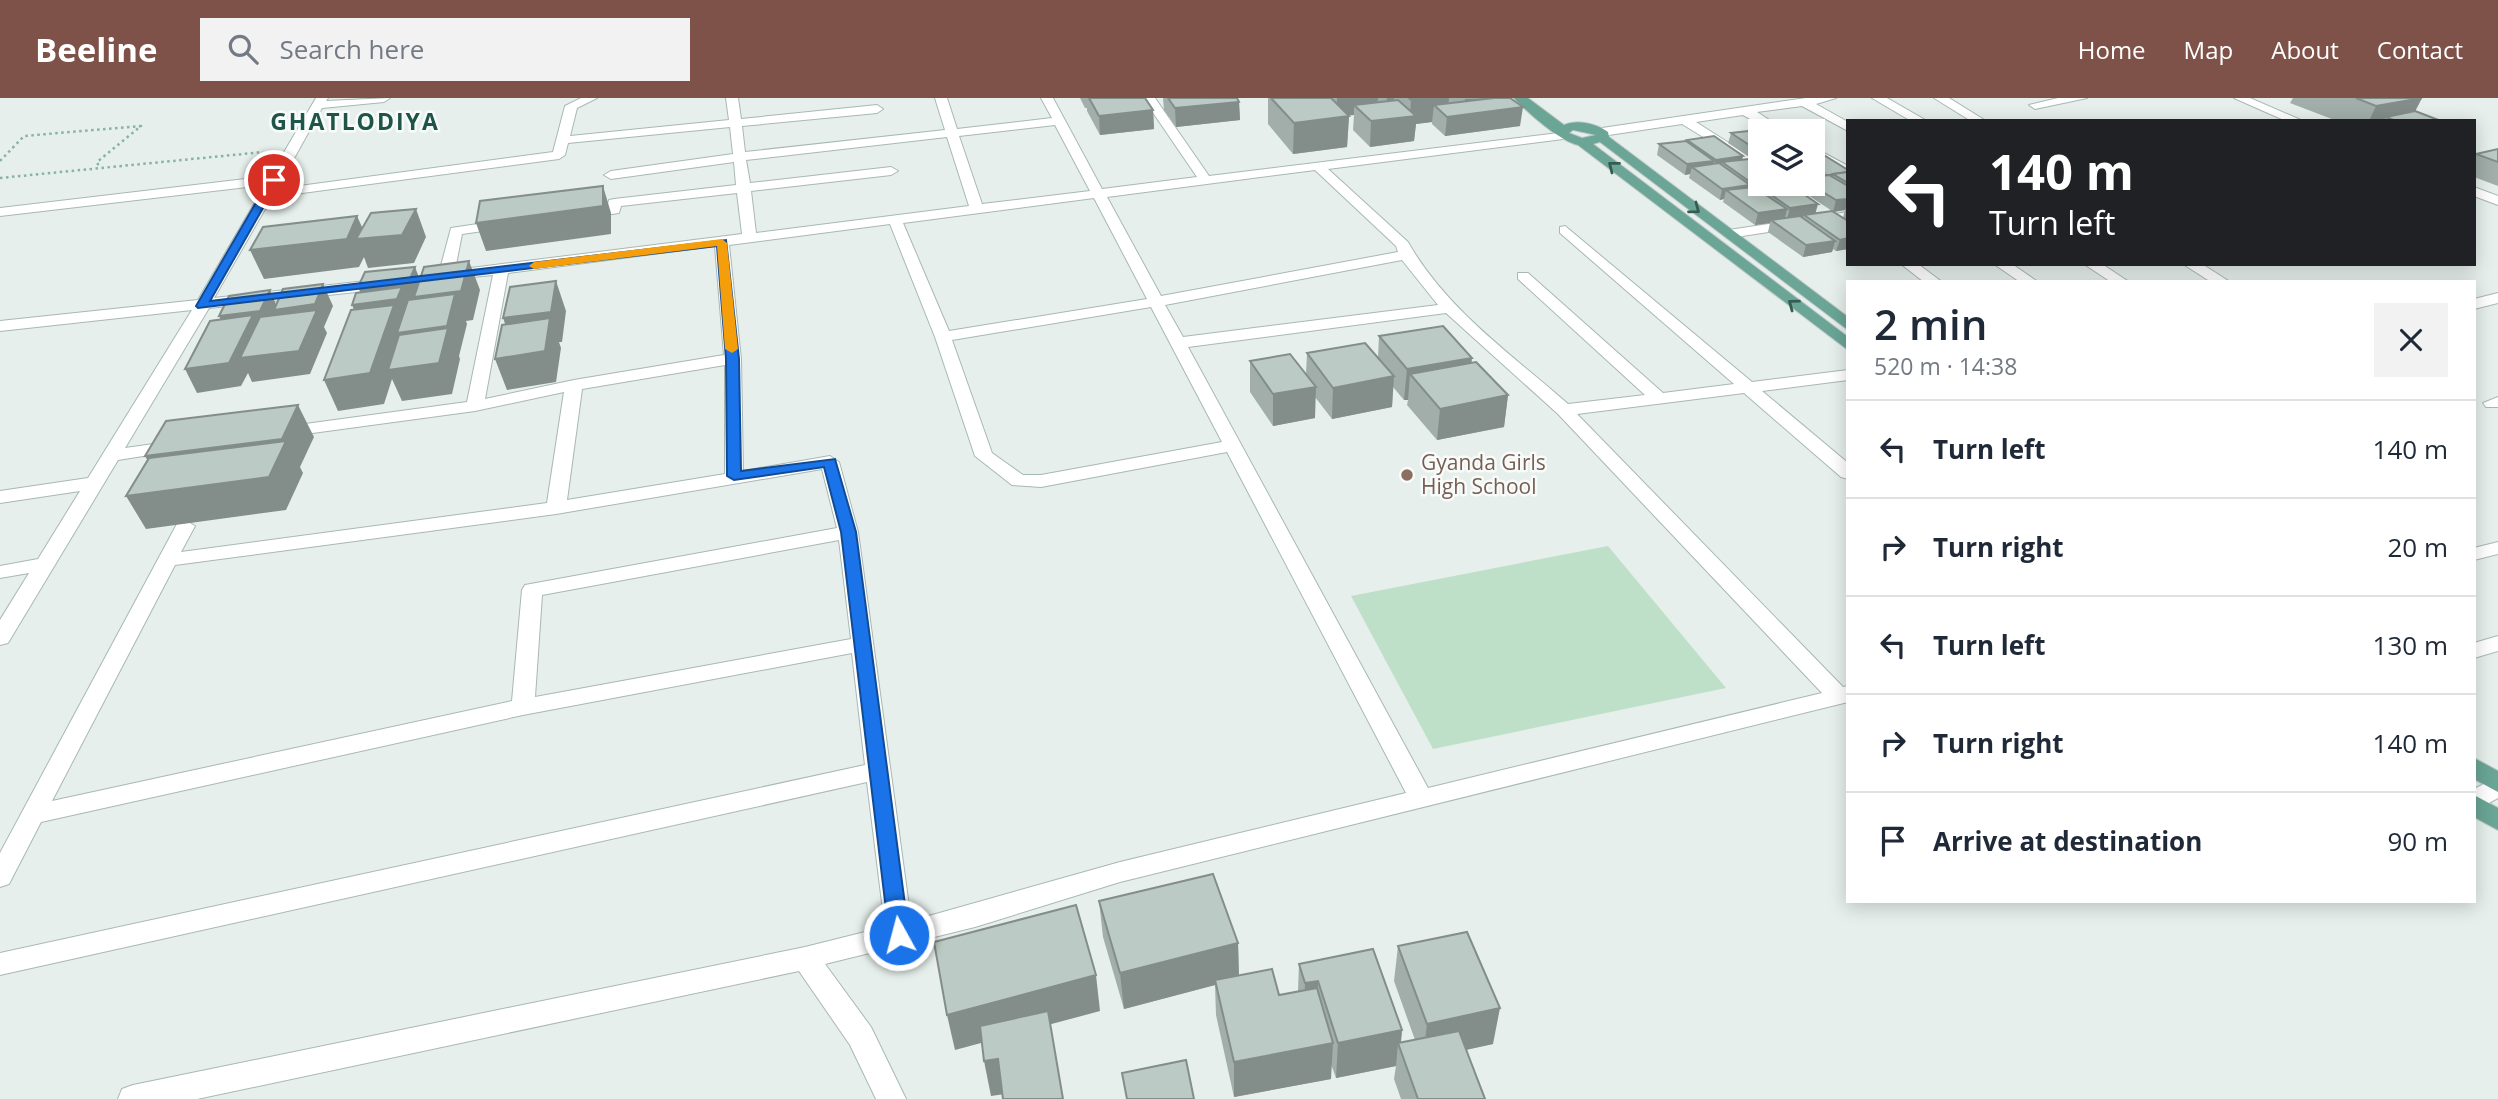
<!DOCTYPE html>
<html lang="en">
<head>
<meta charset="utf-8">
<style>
  :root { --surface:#fff; --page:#f2f2f3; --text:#1f2937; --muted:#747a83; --line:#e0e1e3; --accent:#7f5249 }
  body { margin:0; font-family:"Open Sans",sans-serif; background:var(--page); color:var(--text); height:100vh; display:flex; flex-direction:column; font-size:26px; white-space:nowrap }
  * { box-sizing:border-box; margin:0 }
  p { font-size:23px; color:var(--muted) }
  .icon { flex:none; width:38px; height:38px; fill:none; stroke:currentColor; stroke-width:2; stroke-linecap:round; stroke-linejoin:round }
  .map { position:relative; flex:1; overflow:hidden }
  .details { position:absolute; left:1846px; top:182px; width:630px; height:623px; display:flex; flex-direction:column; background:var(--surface); border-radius:0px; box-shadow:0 4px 18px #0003 }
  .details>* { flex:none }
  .hud { position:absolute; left:1846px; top:21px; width:630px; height:147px; border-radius:0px; box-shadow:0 4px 18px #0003; background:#202124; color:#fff; overflow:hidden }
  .fabs { position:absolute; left:1748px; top:21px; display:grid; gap:14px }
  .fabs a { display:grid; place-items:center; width:77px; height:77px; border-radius:0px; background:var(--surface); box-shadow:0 4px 18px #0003; font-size:35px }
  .pin { position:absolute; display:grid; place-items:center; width:60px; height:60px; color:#fff; margin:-30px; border:4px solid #fff; border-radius:50%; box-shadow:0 2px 7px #0007 }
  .me { position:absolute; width:77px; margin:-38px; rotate:353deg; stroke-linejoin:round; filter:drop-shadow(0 0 5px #0008) }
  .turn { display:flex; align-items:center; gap:24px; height:147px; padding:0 28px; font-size:32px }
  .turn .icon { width:91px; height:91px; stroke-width:2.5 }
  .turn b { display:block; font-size:49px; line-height:60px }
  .round { display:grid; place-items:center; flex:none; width:74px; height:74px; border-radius:0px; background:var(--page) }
  .headline { display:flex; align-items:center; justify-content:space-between; height:119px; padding:0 28px }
  h1 { font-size:42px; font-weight:600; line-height:52px }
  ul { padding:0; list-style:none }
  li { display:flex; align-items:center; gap:21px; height:98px; padding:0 28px; border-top:2px solid var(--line) }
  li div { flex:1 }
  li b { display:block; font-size:26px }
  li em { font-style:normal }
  header { display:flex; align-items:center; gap:42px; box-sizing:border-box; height:98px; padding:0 35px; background:var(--accent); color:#fff }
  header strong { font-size:33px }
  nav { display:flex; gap:38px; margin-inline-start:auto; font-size:24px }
  .search { width:490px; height:63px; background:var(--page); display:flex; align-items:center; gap:18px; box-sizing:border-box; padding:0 24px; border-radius:0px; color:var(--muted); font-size:26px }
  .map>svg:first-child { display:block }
</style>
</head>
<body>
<header>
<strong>Beeline</strong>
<div class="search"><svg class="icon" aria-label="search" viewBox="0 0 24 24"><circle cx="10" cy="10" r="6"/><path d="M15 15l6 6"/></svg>Search here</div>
<nav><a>Home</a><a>Map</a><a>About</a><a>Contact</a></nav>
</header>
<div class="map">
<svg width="2498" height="1001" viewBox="0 0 2498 1001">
  <rect width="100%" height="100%" fill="#e6efeb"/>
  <!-- green -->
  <polygon fill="#bfe0c8" points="1608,448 1726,590 1433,651 1351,498"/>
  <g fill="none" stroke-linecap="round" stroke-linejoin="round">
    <defs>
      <g id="minor">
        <path d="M316,0h12l-2,3 64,-3 -6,4 -62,6 -45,81 276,-37 12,-46 16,-8h16l-20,10 -7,28 159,-16 -3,-22h12l3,21 136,-14 6,4 -6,4 -135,13 3,26 200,-22 -10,-32h12l10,31 95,-11 -11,-20h12l49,91 95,-12 -54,-79h12l54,78 358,-44v6l-4,1 -235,30 80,73c37,66 104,113 160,162l77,-9 -127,-116v-6h10l135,120 71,-9 -174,-151v-6l5,-1 187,156 96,-12v10l-86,11 86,72v16l-7,-2 -97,-84 -167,21 266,273 5,-1v16l-728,180 -145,45 -150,37 46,63 35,72h-30l-26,-54 -51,-74 -602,128h-79l4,-10 11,-4 672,-138 80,-20 -18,-145 -867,193v-22l865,-188 -13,-112 -329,62 -482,107 -32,62 -9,3v-34l178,-331 7,-2 10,6 -14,26 366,-49 17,-111 -89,19 -192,26 -9,-5 9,-5 184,-25 26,-127 -52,5 -3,-3 13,-49 53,-8 7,4 -7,4 -42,6 -7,36 287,-36 -5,-41 -116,13 -2,7 -34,5 -7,-4 29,-7 2,-7 5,-1 122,-14 -2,-23 -123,17 -7,-4 7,-4 122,-17 -3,-27 -162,16 -3,12 -6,4 -287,38 -58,101 170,-19 8,5 -8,5 -175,19 -84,140 50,-7 9,5 -9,5 -57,9 -107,178 -3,5 -8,2v-25l29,-47 -29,5v-12l38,-7 42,-68 -80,12v-12l88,-13 104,-168 -192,21v-10l198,-21 67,-115 -265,31v-8l270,-32zM1055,27l35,66 -108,13 -23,-68zM947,39l22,69 -213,27 -5,-42 140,-16 7,-4 -7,-4 -141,16 -4,-23zM1315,72l81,76 2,6 -237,44 -54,-99zM1094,100l53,101 -198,32 -46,-108zM890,126l45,113 40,119 37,29 29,2 186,-35 179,341 -286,69 -209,59 -53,-389 -19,-70 -9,-6 -87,15 -2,-112 -12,-114zM715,148l9,109 -150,25 -89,19 23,-126zM1402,162l36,45 -255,32 -18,-32zM1151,209l71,135 -181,33h-18l-31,-22 -40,-113zM1446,215l112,101 264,279 -394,95 -240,-441zM725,267v109l-158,26 15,-111zM822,371l15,59 -312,57 -3,5 -10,111 -460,100 123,-236 381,-51zM839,442l12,99 -316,58 7,-102z"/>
        <polygon points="1806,0 1836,0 1816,6 1848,24 1848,33 1802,8 1757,14 1786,33 1772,33 1743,17 1696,24 1760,65 1760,74 1682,26 1602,38 1596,34 1602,30"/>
        <polygon points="1872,0 1887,0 1927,23 1911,23"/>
        <polygon points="1934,0 1949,0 1986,23 1971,23"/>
        <polygon points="2058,0 2087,0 2035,11 2029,7"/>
        <polygon points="2234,0 2250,0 2303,23 2286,23"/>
        <polygon points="1813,49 1848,68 1848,78 1813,58"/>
        <polygon points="2474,89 2498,98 2498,107 2474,98"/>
        <polygon points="1848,114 1848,122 1729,140 1722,136 1729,132"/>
        <polygon points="1901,166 1918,166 1942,184 1924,184"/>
        <polygon points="1994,166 2012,166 2038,184 2020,184"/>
        <polygon points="2084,166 2102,166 2129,184 2111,184"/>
        <polygon points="2183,166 2202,166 2230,184 2211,184"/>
        <polygon points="2498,195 2498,205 2474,211 2474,201"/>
        <polygon points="2498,299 2498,309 2486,309 2483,305"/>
        <polygon points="2498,444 2498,456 2474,462 2474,450"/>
        <polygon points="2498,538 2498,553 2474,560 2474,545"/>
        <polygon points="2498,679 2498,700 2474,713 2474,691"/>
      </g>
      <g id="major">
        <path d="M1514,0h14l36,27c13,-6 33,-1 44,7l1,5 239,180v13l-248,-188 -7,2 255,193v13l-270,-205c-18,-4 -50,-32 -64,-47zM1573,32l23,5 -14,3 -13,-5z"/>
        <polygon points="2474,660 2498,673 2498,694 2474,681"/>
        <polygon points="2474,697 2498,710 2498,732 2474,719"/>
      </g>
    </defs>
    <!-- minor casing -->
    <use href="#minor" stroke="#a8b8b2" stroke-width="2"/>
    <!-- major casing -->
    <use href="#major" stroke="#c2cac8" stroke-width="2"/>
    <!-- path -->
    <g stroke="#86b3a5" stroke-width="2.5" stroke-dasharray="2.5 3.5" stroke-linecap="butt">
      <polyline points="0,63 24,38 141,28 97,64 99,69"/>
      <polyline points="0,80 263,54"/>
    </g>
    <!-- minor -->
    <use href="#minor" fill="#fff" fill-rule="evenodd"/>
    <!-- major -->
    <use href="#major" fill="#6aa596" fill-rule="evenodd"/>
  </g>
  <!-- wall -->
  <g fill="#a1aea9" fill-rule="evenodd">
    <polygon points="1080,0 1145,0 1153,12 1154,31 1100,37 1087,13 1087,10 1085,10"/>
    <polygon points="1163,0 1237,0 1239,4 1240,22 1176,29 1164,12"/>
    <polygon points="1268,0 1510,0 1520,28 1445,38 1432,26 1432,24 1416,26 1414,43 1370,49 1353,32 1354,17 1348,17 1349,18 1347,49 1293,56 1268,26"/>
    <polygon points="2293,0 2422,0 2415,13 2441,23 2337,23 2290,5"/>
    <polygon points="1759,30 1794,33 1760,33 1760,65 1758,65 1728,45 1731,35 1758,32"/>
    <path d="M1687,42l55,20 74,53 16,-2 -33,-22 1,-3 -7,1 -4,-3h24v-31l35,17v79l-12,2 -3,-2 -1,3 -29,5 -35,-25 2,-9 -15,2 -32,-23 1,-3 -4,1 -31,-22 1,-4 -5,1 -28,-20 2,-11 28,-2zM1845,112l-2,8 -10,-6z"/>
    <polygon points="2498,51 2498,88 2474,79 2474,58 2476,56"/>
    <polygon points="1379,238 1472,265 1508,297 1504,329 1437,342 1407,307 1408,302 1404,302 1393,289 1392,309 1332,321 1315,299 1315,320 1273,328 1250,294 1250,263 1306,276 1307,255 1378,260"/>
    <polygon points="1099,803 1238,845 1239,877 1279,897 1298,893 1299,866 1402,932 1401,945 1415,942 1394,883 1398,848 1493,946 1466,952 1486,1001 1401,1001 1394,981 1396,968 1336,980 1331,966 1331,981 1234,999 1216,917 1215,887 1124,911 1103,839"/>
  </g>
  <!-- shaded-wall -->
  <g fill="#838d89">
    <polygon points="1337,0 1378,0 1377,14 1354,7 1354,17 1336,19"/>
    <polygon points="1387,0 1394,0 1393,10 1386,11"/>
    <polygon points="1409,0 1449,0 1447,19 1463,17 1465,1 1504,0 1523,9 1520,28 1445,38 1447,19 1434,7 1432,24 1416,26 1414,43 1370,49 1371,23 1410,19 1411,2"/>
    <polygon points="2422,0 2410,23 2386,19 2384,23 2369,23 2376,8"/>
    <polygon points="1239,4 1240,22 1176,29 1175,10"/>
    <polygon points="1153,12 1154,31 1100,37 1099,18"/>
    <polygon points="1349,18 1347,49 1293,56 1294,25"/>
    <polygon points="1743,58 1741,69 1722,64 1720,71 1714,72 1716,62"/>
    <polygon points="1714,63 1712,73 1692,69 1690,76 1685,77 1687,66"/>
    <polygon points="1823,74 1820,85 1813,86 1813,75"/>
    <polygon points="1760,84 1760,86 1780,86 1757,87 1755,96 1750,97 1753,86"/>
    <polygon points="1794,86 1800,86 1800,88 1793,89"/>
    <polygon points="1750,87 1747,98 1726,92 1724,101 1720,102 1722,91"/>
    <polygon points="603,88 611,115 611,136 486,153 476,125"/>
    <polygon points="1848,101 1848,110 1846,109 1845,112 1833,114 1836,102"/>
    <polygon points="1818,106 1815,117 1804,117 1803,119 1787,121 1790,110"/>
    <polygon points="416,111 426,139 414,165 368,170 364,159 359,169 264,181 250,152 357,118 367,140"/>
    <polygon points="1787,111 1784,123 1771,122 1770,125 1755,127 1758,115"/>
    <polygon points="1848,140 1848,151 1836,153 1840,142"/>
    <polygon points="1835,143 1832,154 1803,159 1806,147"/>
    <polygon points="469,163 480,192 473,222 466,223 467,226 459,258 460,261 452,296 402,303 392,281 384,306 338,313 324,282 365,237 352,207 365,205 358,189 415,169 426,197"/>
    <polygon points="556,183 566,213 562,244 559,244 561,250 556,284 507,292 495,261 514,250 503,220"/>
    <polygon points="323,186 333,208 324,229 327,235 310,276 252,284 248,275 241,288 197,295 185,271 230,241 219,218 270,192 278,211"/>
    <polygon points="1472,260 1469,291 1410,276 1408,302 1404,302 1407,271"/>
    <polygon points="1394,278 1392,309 1332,321 1333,290"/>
    <polygon points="1316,289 1315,320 1273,328 1273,296"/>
    <polygon points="1508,297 1504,329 1437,342 1440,311"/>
    <polygon points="298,307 314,339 300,369 303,375 286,412 146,431 126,398 164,391 145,358"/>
    <polygon points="1238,845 1239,881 1215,882 1215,887 1124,911 1120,875"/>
    <polygon points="1096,877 1100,913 955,952 947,917"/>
    <polygon points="1318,883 1317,918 1304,921 1305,885"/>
    <polygon points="1500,910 1493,946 1423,961 1427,926"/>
    <polygon points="1402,932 1400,951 1398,945 1396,968 1336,980 1338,945"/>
    <polygon points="1333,945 1331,981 1234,999 1234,964"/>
    <polygon points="998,961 1005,996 991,998 984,963"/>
  </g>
  <!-- building -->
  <g fill="#bbcac4" stroke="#838d89" stroke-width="2">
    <polygon points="1089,0 1145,0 1153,12 1099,18"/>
    <polygon points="1168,0 1237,0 1239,4 1175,10"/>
    <polygon points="1271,0 1331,0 1349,18 1294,25"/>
    <polygon points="1409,0 1427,0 1411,2"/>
    <polygon points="1494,0 1510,0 1523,9 1447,19 1434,7"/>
    <polygon points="2356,0 2422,0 2376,8"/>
    <polygon points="1398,2 1416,18 1371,23 1354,7"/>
    <polygon points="2415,13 2441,23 2396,23 2386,19"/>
    <polygon points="1784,27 1794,33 1763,33 1759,30"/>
    <polygon points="1757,32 1760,34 1760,54 1731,35"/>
    <polygon points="1714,38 1743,58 1716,62 1687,42"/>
    <polygon points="1686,43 1714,63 1687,66 1659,46"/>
    <polygon points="2498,51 2498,64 2476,56"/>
    <polygon points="1819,54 1848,72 1848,74 1833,76 1832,77 1822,77 1823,74 1813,68 1813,55"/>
    <polygon points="1749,61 1760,68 1760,84 1753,86 1722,64"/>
    <polygon points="1719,65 1750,87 1722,91 1692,69"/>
    <polygon points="1813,68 1823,74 1813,75"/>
    <polygon points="1848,74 1848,85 1833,76"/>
    <polygon points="1829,77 1848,88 1848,101 1836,102 1810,86 1813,86 1813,79"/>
    <polygon points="1766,86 1789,86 1818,106 1790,110 1757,87"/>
    <polygon points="603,88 603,108 476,125 480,103"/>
    <polygon points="1754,89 1787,111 1758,115 1726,92"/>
    <polygon points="416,111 402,137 356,141 371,115"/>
    <polygon points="1832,113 1848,123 1848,140 1840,142 1804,117"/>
    <polygon points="357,118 347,141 250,152 263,129"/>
    <polygon points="1800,118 1835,143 1806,147 1771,122"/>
    <polygon points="469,163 461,193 414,199 424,169"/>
    <polygon points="415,169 409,183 358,189 365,174"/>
    <polygon points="556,183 551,214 503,220 510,189"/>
    <polygon points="323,186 315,206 274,212 283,191"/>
    <polygon points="402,189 397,201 352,207 356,195"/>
    <polygon points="270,192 260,213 219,218 229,198"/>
    <polygon points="455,196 447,228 397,235 408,202"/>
    <polygon points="394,207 370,275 324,282 351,212"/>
    <polygon points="317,212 299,253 240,260 260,219"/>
    <polygon points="253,217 229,265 185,271 210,223"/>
    <polygon points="550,220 545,253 495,261 502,227"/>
    <polygon points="1443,228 1472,260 1407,271 1379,238"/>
    <polygon points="448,230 439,265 388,272 399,237"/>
    <polygon points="1365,245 1394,278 1333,290 1307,255"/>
    <polygon points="1290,256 1316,289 1273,296 1250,263"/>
    <polygon points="1476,264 1508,297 1440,311 1410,276"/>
    <polygon points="298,307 282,341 145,358 166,323"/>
    <polygon points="286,343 269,379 126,398 149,360"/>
    <polygon points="1213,776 1238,845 1120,875 1099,803"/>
    <polygon points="1076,807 1096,877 947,917 934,844"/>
    <polygon points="1467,834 1500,910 1427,926 1398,848"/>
    <polygon points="1373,851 1402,932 1338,945 1318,883 1305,885 1299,866"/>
    <polygon points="1272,871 1279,897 1317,890 1333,945 1234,964 1215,882"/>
    <polygon points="1048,913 1063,1001 1003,1001 998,961 984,963 980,928"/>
    <polygon points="1459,933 1485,1001 1418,1001 1398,945"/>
    <polygon points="1186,962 1194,1001 1127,1001 1122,975"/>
  </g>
  <!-- one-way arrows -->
  <defs><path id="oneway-chevron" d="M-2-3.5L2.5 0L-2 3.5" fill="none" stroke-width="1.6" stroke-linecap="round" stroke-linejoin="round" transform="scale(1.75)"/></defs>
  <g stroke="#365b51">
    <use href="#oneway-chevron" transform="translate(1613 68) rotate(-142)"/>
    <use href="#oneway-chevron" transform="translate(1695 111) rotate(37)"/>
    <use href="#oneway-chevron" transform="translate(1793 206) rotate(-143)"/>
  </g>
  <!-- route -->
  <polygon fill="#1a73e8" stroke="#114b97" stroke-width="2" points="274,79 279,82 210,203 726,142 739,261 741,373 835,361 856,434 909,837 906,843 899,845 892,843 889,837 841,434 824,369 734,382 727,378 726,261 717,148 198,210 196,208 269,82"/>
  <!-- slow -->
  <polygon fill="#f59e0b" points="722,141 727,145 738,251 732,255 725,251 717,148 534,171 529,168 534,164"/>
  <!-- markers -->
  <circle fill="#8d6e63" stroke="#f7fbf9" stroke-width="2.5" cx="1407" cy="377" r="7"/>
  <g text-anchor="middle" stroke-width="5" stroke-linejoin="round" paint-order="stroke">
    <!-- education labels -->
    <g font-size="21" fill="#785e54" stroke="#f7fbf9" text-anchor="start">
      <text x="1421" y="372">Gyanda Girls<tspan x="1421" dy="24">High School</tspan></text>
    </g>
    <!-- far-district labels -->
    <g font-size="23" font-weight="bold" letter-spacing="2" fill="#1f5548" stroke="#f7fbf9">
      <text x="355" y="32">GHATLODIYA</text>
    </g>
  </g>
</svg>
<div class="fabs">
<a><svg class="icon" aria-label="layers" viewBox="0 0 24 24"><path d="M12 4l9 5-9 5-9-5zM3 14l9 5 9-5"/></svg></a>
</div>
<div class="pin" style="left:274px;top:82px;background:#d93025"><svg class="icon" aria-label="arrive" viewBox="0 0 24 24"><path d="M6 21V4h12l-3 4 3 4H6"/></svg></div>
<svg class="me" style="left:899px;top:837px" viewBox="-20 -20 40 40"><circle r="17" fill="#1a73e8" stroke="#fff" stroke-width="3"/><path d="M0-11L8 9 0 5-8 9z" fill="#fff"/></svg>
<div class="hud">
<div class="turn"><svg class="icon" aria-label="left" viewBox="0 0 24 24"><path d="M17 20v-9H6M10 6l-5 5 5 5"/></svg><div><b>140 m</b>Turn left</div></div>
</div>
<section class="details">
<div class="headline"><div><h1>2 min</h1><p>520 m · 14:38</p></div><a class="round"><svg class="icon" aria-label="close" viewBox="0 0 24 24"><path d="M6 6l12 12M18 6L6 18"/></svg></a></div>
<ul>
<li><svg class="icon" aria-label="left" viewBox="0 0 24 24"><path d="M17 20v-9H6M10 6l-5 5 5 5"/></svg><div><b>Turn left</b></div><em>140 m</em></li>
<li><svg class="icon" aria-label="right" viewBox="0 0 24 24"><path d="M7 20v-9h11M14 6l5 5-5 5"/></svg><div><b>Turn right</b></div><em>20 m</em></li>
<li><svg class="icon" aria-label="left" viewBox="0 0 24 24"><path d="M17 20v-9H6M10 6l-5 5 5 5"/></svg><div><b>Turn left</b></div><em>130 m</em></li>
<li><svg class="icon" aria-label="right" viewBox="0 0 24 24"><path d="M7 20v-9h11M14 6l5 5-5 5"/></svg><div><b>Turn right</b></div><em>140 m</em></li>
<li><svg class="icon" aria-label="arrive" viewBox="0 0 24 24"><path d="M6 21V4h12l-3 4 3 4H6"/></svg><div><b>Arrive at destination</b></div><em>90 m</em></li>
</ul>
</section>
</div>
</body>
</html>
